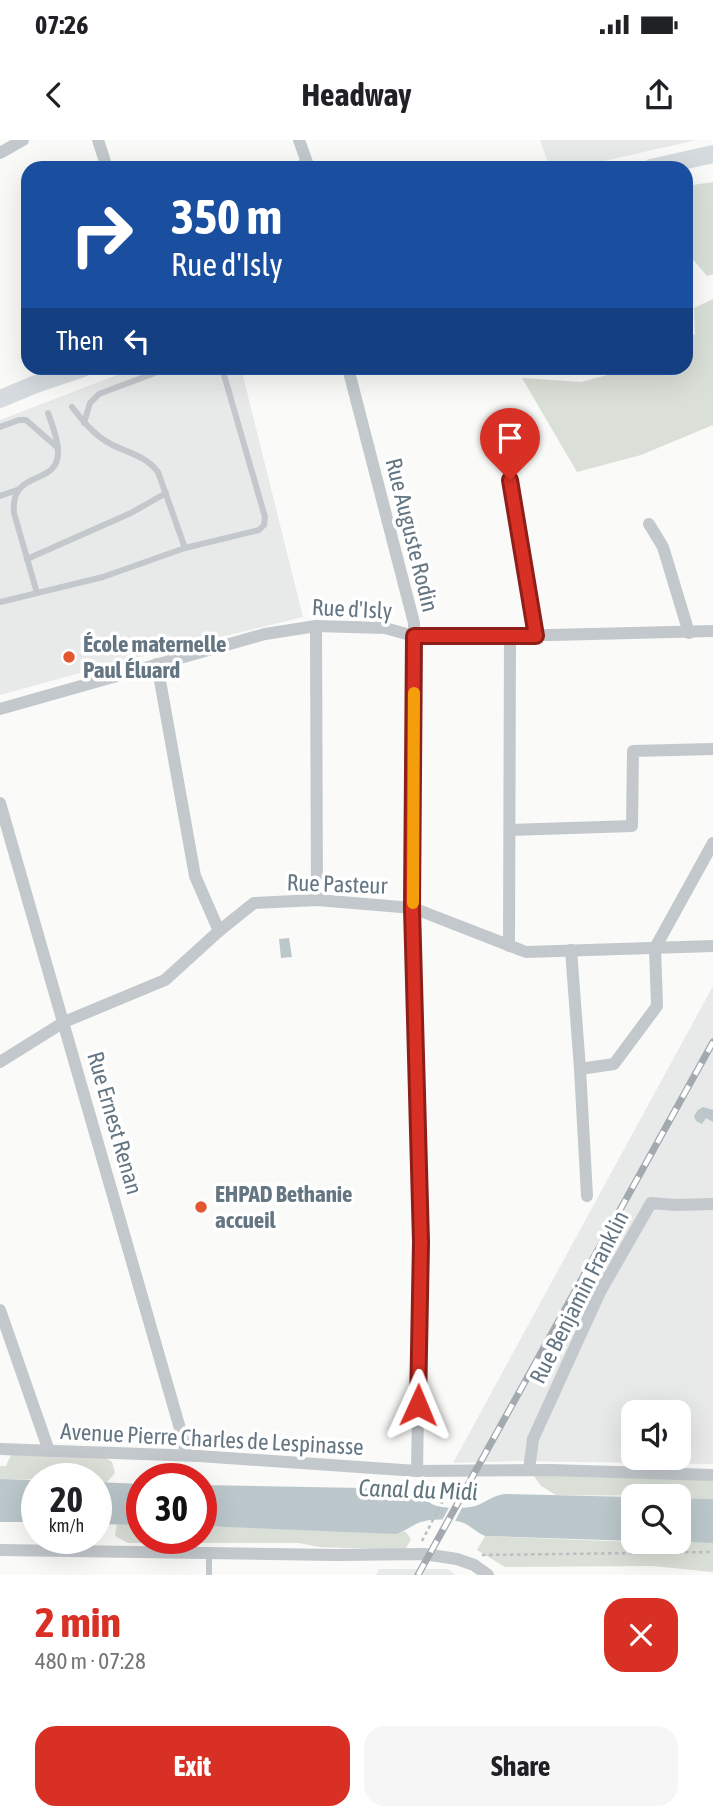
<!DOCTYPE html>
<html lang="en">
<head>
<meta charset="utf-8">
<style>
  :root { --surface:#fff; --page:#f6f6f6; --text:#202124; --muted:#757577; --accent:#d93025 }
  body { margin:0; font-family:"Asap Condensed",sans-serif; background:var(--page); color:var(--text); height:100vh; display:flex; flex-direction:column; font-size:26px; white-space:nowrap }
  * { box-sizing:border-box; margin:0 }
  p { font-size:23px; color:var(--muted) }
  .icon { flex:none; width:38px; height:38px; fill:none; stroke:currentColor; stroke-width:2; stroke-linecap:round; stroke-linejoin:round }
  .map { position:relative; height:1435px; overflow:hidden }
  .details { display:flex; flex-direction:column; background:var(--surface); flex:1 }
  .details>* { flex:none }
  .banner { position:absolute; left:21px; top:21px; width:672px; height:214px; border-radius:21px; box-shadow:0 7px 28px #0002; background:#1a4fa0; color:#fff; overflow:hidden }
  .fabs { position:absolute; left:621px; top:1260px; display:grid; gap:14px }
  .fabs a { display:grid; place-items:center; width:70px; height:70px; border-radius:14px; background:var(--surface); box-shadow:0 7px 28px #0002; font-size:35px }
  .speed { position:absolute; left:21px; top:1323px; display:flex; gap:14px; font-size:35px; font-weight:700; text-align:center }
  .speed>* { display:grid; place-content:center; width:91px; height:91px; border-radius:50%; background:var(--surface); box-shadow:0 7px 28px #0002; line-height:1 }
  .speed small { font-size:18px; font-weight:400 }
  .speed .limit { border:10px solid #d22; background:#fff; color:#111 }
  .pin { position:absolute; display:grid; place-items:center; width:60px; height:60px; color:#fff; margin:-72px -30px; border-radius:50% 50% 50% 0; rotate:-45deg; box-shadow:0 0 7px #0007 }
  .pin .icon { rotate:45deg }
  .me { position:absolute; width:77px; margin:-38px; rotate:1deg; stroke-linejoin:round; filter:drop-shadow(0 0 5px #0008) }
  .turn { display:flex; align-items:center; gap:24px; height:147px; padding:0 35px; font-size:32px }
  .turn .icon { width:91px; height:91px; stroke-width:2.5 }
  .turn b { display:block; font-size:49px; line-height:60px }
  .then { display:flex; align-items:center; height:66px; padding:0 35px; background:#0003; gap:14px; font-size:26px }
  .round { display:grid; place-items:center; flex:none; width:74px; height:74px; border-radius:21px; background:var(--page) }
  .headline { display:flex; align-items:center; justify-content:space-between; height:119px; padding:0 35px }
  h1 { font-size:42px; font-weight:700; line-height:52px; color:var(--accent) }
  .button { display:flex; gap:14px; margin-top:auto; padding:14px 35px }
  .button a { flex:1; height:80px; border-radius:21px; background:var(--accent); color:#fff; font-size:28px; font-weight:700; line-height:80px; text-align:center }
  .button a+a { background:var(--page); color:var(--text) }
  .status { display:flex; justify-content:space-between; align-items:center; height:49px; padding:0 35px; background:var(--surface); direction:ltr }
  .status svg { height:19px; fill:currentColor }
  header { display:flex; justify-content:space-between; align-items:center; height:91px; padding:0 35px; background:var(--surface); font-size:32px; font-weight:700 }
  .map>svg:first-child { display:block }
</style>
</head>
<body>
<div class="status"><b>07:26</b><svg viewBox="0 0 49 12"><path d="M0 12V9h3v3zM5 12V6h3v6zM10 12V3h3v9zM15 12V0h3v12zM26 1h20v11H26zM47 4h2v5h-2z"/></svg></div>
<header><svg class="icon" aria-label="back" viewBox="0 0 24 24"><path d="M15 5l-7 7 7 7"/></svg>Headway<svg class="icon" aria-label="share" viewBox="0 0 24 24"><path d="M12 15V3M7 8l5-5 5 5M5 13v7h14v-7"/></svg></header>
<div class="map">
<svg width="713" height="1435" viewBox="0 0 713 1435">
  <rect width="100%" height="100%" fill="#fafaf8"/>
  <!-- built -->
  <g fill="#e8e9e9" fill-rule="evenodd">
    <polygon points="540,0 697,0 573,28 550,28"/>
    <polygon points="135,228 241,228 303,477 131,519 0,555 0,280"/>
    <path d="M713,846v478l-197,-3 -63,2zM634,1272h45v46h-45z"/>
    <polygon points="379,1429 448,1429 455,1435 376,1435"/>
  </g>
  <!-- green -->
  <g fill="#dadfd7">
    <polygon points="713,42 713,134 707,136 686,111 686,46"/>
    <polygon points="713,159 713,285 641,315 577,332 522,238 581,242 634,228 686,228 686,199 695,194 694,168"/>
    <polygon points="11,1315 104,1317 112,1322 115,1333 106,1343 96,1342 96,1339 0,1339 0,1326 6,1326"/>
    <polygon points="552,1334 713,1340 713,1359 679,1358 679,1356 556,1355 541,1346 534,1336"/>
    <polygon points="117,1384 142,1385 142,1398 201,1398 201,1386 398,1393 405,1391 411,1399 405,1410 319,1407 299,1403 128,1403 115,1396"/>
    <polygon points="485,1396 634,1402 713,1403 713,1432 652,1426 505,1427 477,1410"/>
  </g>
  <!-- water -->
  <g fill="#bbc7cb">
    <polygon points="289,798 292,817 281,818 279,799"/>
    <polygon points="703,967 713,970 713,982 706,978 702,984 696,981 694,976 698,970"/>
    <polygon points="0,1339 37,1340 37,1382 0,1382"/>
    <polygon points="96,1342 142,1344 142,1385 96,1384"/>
    <path d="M201,1345l214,4c7,4 9,11 17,15 8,5 37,5 46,1 9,-4 15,-9 26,-11l129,3v44l-148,-5c-7,-3 -12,-8 -19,-12 -10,-5 -33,-6 -45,-2 -9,3 -15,9 -25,12l-195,-8z"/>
    <polygon points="679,1358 713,1359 713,1403 674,1402 679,1402"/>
  </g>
  <!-- pier -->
  <polygon fill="#fafaf8" points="451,1364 464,1364 453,1385 440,1384"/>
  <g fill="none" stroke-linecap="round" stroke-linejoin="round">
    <!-- path -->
    <g stroke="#bbbfc2" stroke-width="2.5" stroke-dasharray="3.5 3.5" stroke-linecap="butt">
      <polyline points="422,1401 451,1345"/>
      <polyline points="482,1415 713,1412"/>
    </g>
    <!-- lane -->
    <g stroke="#c3c8cc" stroke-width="6">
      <polyline points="285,28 307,21"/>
      <path d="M72,267c10,13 22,28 37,36 18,10 36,12 49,29l27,76"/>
      <polyline points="84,283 90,263 99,254 168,228"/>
      <polyline points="0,287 19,280 26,280 58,308"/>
      <polyline points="0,356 17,350"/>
      <polyline points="27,419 131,373 166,353"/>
      <path d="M37,453l-23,-80c-4,-46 45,-25 44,-62 0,-13 -6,-26 -10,-38"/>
      <polyline points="0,462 103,437 185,408 259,390 264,385 265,377 222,228"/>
      <polyline points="209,1435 209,1413"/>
    </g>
    <!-- street -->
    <g stroke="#c3c8cc" stroke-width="12">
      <polyline points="98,0 107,28"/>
      <polyline points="299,0 309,28"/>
      <polyline points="0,13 23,0"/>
      <polyline points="348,228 414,483 414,496 413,768 421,1102 417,1331"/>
      <polyline points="510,340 536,496"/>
      <polyline points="649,384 663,407 689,493"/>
      <polyline points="316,486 317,760"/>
      <polyline points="157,524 195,736 219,791"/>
      <polyline points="0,569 265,494 316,486 385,488 414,496 510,496 713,491"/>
      <polyline points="0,663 185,1306 184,1315"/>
      <polyline points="510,690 632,686 633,611 713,609"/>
      <polyline points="509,806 510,496"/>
      <polyline points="571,810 580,929 587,1056"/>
      <polyline points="0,922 64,882 165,840 219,791 254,763 317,760 413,768 526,812 713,806"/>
      <polyline points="580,929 614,924 657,866 655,808 713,703"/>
      <polyline points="0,1170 49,1311"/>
      <polyline points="0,1309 199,1316 417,1331 551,1330 713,1335"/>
      <polyline points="529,1330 533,1299 600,1152 651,1063 675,1065 713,1064"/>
      <polyline points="0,1410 336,1415 424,1414 457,1419 474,1425 488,1435"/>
    </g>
    <!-- secondary -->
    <g stroke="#d6dbdf" stroke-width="18">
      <polyline points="651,28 713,14"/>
      <polyline points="0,259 36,244 83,228"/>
    </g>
    <defs>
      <polyline id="rail" points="418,1435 713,902"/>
    </defs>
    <!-- rail casing -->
    <use href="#rail" stroke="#a2aab0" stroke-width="7"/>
    <!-- rail -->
    <use href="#rail" stroke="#fff" stroke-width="4.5" stroke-dasharray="13" stroke-linecap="butt"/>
  </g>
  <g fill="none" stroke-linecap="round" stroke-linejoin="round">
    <defs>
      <polyline id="route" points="418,1265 421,1102 412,768 414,496 536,496 510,340"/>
    </defs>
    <!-- route casing -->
    <use href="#route" stroke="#8d1f18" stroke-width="18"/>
    <!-- route -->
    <use href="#route" stroke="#d93025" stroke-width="12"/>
    <!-- slow -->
    <polyline stroke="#f59e0b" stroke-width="12" points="413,763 414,553"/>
  </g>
  <!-- markers -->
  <g fill="#e4572e" stroke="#fff" stroke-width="2.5">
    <circle cx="69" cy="517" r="7"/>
    <circle cx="201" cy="1067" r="7"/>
  </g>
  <g text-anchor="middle" stroke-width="7" stroke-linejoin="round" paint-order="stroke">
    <!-- street labels -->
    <g font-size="23" fill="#657683" stroke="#fff">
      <text transform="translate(412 395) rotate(76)" y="8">Rue Auguste Rodin</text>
      <text transform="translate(352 469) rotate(3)" y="8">Rue d'Isly</text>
      <text transform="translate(337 744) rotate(2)" y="8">Rue Pasteur</text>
      <text transform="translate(115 983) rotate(74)" y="8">Rue Ernest Renan</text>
      <text transform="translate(579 1157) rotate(-63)" y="8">Rue Benjamin Franklin</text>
      <text transform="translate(212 1299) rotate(3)" y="8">Avenue Pierre Charles de Lespinasse</text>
    </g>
    <!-- poi labels -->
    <g font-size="23" font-weight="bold" fill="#657683" stroke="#fff" text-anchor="start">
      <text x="83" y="512">École maternelle<tspan x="83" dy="26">Paul Éluard</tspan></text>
      <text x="215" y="1062">EHPAD Bethanie<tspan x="215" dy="26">accueil</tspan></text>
    </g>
    <!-- water labels -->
    <g font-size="24" font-style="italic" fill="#60757c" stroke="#fff">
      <text transform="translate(418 1350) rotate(2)" y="8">Canal du Midi</text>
    </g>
  </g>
</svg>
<div class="fabs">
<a><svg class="icon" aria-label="sound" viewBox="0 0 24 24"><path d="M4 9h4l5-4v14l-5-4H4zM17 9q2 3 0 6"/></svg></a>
<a><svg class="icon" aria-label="search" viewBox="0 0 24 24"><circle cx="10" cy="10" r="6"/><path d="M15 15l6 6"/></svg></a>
</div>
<div class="speed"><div>20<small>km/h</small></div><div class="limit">30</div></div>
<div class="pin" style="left:510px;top:340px;background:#d93025"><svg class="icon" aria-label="arrive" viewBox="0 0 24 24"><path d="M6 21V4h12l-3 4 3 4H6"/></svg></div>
<svg class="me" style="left:418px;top:1265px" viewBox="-20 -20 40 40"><path d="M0-17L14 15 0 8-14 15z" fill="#d93025" stroke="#fff" stroke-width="4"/></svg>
<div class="banner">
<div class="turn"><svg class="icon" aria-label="right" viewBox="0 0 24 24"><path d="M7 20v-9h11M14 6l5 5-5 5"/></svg><div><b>350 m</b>Rue d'Isly</div></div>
<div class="then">Then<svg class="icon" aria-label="left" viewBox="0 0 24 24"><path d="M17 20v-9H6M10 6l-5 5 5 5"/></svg></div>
</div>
</div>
<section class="details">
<div class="headline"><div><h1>2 min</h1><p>480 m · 07:28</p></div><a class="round" style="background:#d93025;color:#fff"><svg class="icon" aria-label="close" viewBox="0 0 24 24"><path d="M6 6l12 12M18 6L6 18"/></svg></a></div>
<div class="button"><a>Exit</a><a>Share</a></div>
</section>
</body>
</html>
